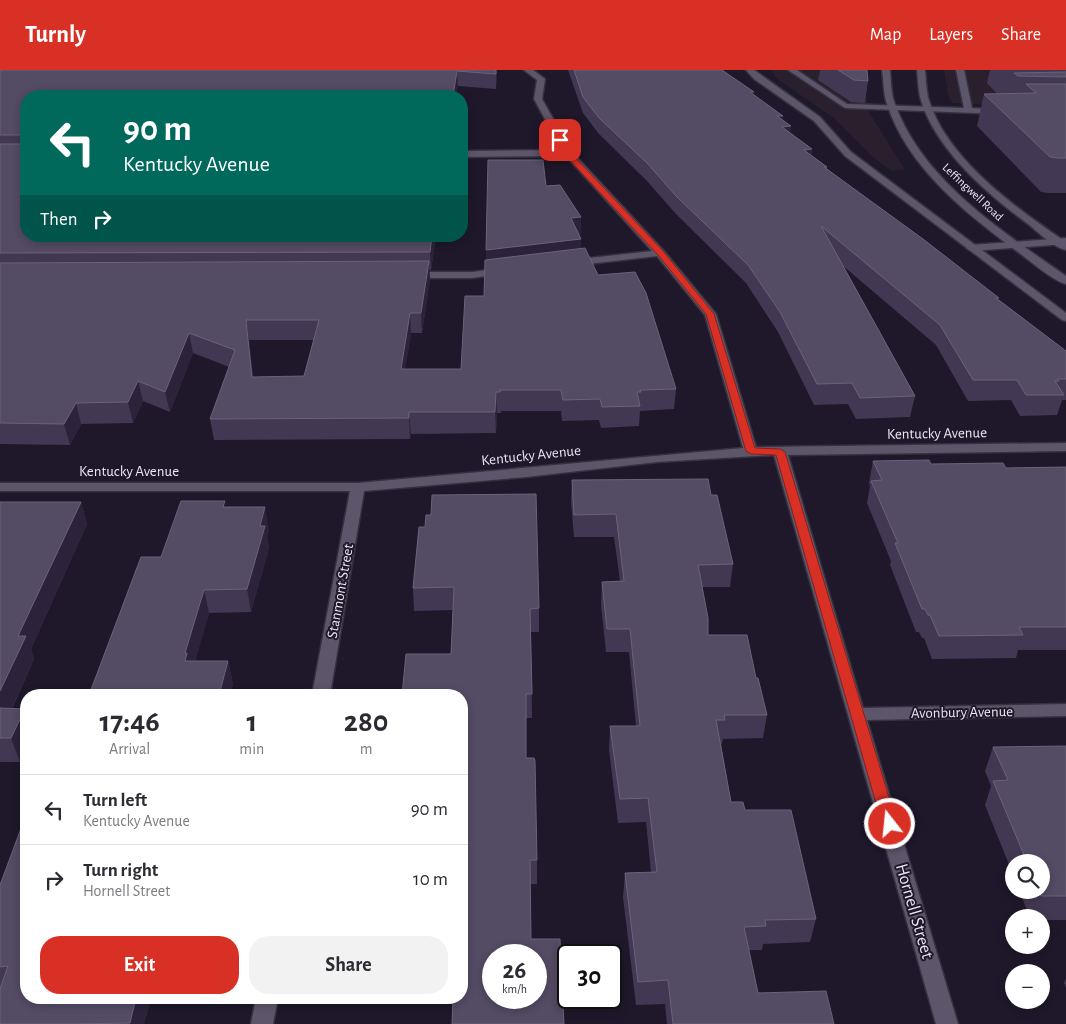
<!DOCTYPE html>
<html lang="en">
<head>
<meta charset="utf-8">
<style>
  :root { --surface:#fff; --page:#f2f2f3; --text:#2b2b33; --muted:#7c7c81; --line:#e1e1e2; --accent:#d93025 }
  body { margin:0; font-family:"Alegreya Sans",sans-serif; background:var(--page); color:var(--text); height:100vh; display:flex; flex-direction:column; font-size:19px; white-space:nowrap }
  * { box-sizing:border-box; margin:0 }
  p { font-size:16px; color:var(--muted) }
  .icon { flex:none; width:28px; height:28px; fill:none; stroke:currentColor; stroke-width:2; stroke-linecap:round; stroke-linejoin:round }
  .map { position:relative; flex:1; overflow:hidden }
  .side { position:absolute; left:20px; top:619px; width:448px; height:315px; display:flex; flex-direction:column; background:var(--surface); border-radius:20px; box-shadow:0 2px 8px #0003 }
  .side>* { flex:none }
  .banner { position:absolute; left:20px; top:20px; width:448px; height:152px; border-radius:20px; box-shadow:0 2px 8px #0003; background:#00695c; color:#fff; overflow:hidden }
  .controls { position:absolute; left:1005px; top:784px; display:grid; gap:10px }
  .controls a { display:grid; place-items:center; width:45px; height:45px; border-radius:50%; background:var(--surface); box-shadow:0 2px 8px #0003; font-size:25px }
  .speed { position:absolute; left:482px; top:874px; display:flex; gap:10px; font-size:25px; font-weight:700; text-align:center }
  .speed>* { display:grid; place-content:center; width:65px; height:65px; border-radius:50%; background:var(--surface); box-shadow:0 2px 8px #0003; line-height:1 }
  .speed small { font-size:12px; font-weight:400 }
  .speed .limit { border:2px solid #111; border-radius:8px; background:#fff; color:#111 }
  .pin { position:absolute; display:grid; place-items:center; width:42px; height:42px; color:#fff; margin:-21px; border-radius:10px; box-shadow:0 2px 8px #0006 }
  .me { position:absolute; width:55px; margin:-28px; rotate:344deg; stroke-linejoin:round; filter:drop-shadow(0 0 4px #0008) }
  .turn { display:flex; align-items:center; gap:18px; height:105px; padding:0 20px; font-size:22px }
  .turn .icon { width:65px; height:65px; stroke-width:2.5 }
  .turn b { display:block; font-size:35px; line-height:42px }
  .then { display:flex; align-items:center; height:48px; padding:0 20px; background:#0003; gap:10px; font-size:19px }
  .eta { display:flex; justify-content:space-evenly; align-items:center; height:85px; text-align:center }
  .eta b { font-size:30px; font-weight:600; line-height:35px }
  .button { display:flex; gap:10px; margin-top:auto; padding:10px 20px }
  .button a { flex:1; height:58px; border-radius:20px; background:var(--accent); color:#fff; font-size:20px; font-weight:600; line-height:58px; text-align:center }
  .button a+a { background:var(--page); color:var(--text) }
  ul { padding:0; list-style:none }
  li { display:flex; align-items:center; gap:15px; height:70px; padding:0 20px; border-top:1px solid var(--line) }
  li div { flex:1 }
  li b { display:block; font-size:19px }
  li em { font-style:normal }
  header { display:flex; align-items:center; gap:30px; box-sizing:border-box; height:70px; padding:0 25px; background:var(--accent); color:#fff }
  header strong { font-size:24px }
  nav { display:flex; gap:28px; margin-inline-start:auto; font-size:18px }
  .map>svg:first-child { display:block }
</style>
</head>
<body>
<header>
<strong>Turnly</strong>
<nav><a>Map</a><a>Layers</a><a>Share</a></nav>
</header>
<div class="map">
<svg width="1066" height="954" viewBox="0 0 1066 954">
  <rect width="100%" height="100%" fill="#1e182a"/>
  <!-- commercial -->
  <g fill="#291f2d">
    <polygon points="771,0 864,0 864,14 869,42 905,100 891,101 874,88 835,49 776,8"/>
    <polygon points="944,0 1066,0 986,35 952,33 948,25"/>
  </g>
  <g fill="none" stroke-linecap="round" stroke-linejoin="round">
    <defs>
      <g id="lane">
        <polygon points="788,0 797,0 847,34 964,38 956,0 964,0 972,38 1001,40 1005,42 1001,44 845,38"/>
        <polygon points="1066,168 1066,174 971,181 966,178 971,175"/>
      </g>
      <g id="street">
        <polygon points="524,0 533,0 545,9 542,29 572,82 664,181 716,244 756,377 1066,373 1066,381 788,385 863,638 1066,634 1066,646 867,650 958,954 936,954 774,385 657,392 526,407 364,421 330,625 312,625 350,421 0,421 0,413 358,413 743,378 705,245 657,186 571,196 566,193 571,190 652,181 566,86 461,87 461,81 562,80 534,29 537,10"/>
        <polygon points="746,0 754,0 820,47 851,82 1066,243 1066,251 1062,250 845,86 814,51 754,9"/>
        <polygon points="503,198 507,199 508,201 507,203 472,208 409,208 404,205 409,202 472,202"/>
        <polygon points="256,928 278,928 273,954 251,954"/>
      </g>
      <g id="secondary">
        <path d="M882,0h8c1,11 1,24 5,34 28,77 107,127 171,172v8c-13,-3 -33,-21 -44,-29 -53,-39 -114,-86 -135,-151 -4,-10 -3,-23 -5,-34z"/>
        <path d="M917,0h8c1,9 1,18 3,27 17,61 88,111 138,145v8c-13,-3 -27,-17 -38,-26 -41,-30 -94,-76 -108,-127 -2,-9 -2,-18 -3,-27z"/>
      </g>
    </defs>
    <!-- lane casing -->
    <use href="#lane" stroke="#35313f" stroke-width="3"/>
    <!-- street casing -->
    <use href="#street" stroke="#35313f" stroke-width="3"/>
    <!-- secondary casing -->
    <use href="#secondary" stroke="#35313f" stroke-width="3"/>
    <!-- lane -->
    <use href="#lane" fill="#5d566b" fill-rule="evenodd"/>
    <!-- street -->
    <use href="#street" fill="#5d566b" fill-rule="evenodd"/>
    <!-- secondary -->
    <use href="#secondary" fill="#5d566b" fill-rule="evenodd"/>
  </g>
  <!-- wall -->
  <g fill="#423853" fill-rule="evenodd">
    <path d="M0,0h497l-1,19 -38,-3 -432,150h410l-5,34h-2l1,10 -8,53h-11l-6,36h56l23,-73 2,-37 60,-73 35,31 -1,19h-1l2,12 17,27 78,114 -2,20 -34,2 -1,15 -38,2 -2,-8 -37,1 -1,-10h-60v2h-4l-1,20 -85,1 -1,5 -196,1 -4,-21 19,-52 -36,-14 -23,59 -27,-11 -10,22 -52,1 -11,21 -70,-1zM249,270h65l-10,36 -51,1z"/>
    <polygon points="568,0 722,0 754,25 782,50 790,63 812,79 811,86 827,97 827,99 1066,281 1066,330 1062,330 1057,345 1020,346 1011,330 968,331 936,275 842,195 915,326 910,347 856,349 848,334 814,335 778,262 746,213 676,144 646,110 599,64 583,43"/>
    <polygon points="820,0 867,0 868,11 865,33 851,32 818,10"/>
    <polygon points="990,0 1066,0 1066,123 1049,123 1041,122 977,56 984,24 997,24 987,13"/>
    <polygon points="873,391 1006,398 1066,397 1066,580 1018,580 1016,588 932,589 924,568 922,568 919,562 916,562 890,495 891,491 867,433 870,416 869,413"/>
    <polygon points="572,410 711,425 733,494 730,517 702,517 708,565 756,608 767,645 763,668 723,669 722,674 721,674 731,732 745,740 816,849 810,872 763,874 762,880 749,880 758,923 834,954 667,954 665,934 636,935 623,827 625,803 651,802 646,752 618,753 609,680 610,656 636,656 629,582 606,582 601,535 602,512 620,511 614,467 574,467 571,432"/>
    <polygon points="0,432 81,432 87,454 31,579 34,589 12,639 20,692 0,692"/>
    <polygon points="226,437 269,459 267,466 269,478 251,542 209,543 195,591 228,591 233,614 230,625 89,625 161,487"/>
    <polygon points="419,457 539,538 539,562 531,562 532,648 526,648 526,688 537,790 537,814 530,814 453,928 461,625 451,584 453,540 414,541 413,518"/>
    <polygon points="1066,676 1066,850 1041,850 1041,848 1030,848 1019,820 1041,820 1041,792 1014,792 1014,807 985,735 991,716 985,701 993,677"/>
    <polygon points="0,815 26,928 151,928 144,954 0,954"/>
    <polygon points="1066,908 1066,918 1064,913"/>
  </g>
  <!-- shaded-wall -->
  <g fill="#2c233b">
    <polygon points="496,0 497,0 496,19"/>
    <polygon points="457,1 458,16 456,26 453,26"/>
    <polygon points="777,46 783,46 781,61"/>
    <polygon points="791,56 789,72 782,57"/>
    <polygon points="812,79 810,96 804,80"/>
    <polygon points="581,147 580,166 571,166 571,148"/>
    <polygon points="432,166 436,166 431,200 430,182"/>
    <polygon points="581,169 581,187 486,198 486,180"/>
    <polygon points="429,191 430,210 422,263 421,243"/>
    <polygon points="410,243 411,263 402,320 401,299"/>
    <polygon points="246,250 249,270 256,328 252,307"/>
    <polygon points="189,263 193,283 170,342 165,322"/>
    <polygon points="138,311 143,331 133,353 128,332"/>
    <polygon points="496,322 497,343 496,363 495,342"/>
    <polygon points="76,333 81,354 70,375 64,354"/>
    <polygon points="409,342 411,364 410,369 409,348"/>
    <polygon points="81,432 87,454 31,579 34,589 1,662 0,659 0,621 18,566"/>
    <polygon points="265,437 269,459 267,466 269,478 251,542 247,519 260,456"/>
    <polygon points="204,520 209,543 192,603 185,591 185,583"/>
    <polygon points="228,591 233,614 230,625 219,625"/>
    <polygon points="25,639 26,642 26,679 20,692 11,668"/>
    <polygon points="136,928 151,928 144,954 130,954 130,953"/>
  </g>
  <!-- building -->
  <g fill="#544b64" stroke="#6b637a" fill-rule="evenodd">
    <polygon points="0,0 496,0 496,4 457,1 453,26 26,26 26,166 432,166 430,182 0,183 0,74 23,74 24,67 22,65 0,65"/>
    <polygon points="574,0 722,0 754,22 750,22 783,46 777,46 791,56 782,57 812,79 804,80 827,97 824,97 923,169 999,228 996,228 1066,281 1066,309 1057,309 1059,311 1055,311 1064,325 1026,325 1017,310 973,310 940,255 821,156 915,326 860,328 852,313 817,314 780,242 748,195 677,127 647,93 599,48 583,27"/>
    <polygon points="838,0 867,0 868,11 854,10"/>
    <polygon points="1066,2 1066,7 1018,6 1014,3"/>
    <polygon points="1026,14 1066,14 1066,88 1059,88 1050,87 984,24 1036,23"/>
    <polygon points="488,90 543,90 546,116 560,115 581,147 571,148 581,169 486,180"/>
    <path d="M585,178l13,27 37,-3 11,21 30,96 -36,1 1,2h-4l3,14 -38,1 -2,-8 -37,1 -2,-10h-61v2h-4l-1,20h-86v6l-199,1 25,-69 -46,-17 -24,59 -27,-11 -10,21 -52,1 -12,21 -64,-1v-160l429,-2 -8,52h-11l-9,56h60l4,-73h19l1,-36zM246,250h73l-15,56 -52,1z"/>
    <polygon points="929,390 931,394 1003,393 1006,398 1066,397 1066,557 1019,557 1023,565 939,566 930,545 928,545 925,539 922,539 895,473 898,473 871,411 882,410 873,391"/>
    <polygon points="708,409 711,425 717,425 733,494 698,495 708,548 708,565 747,565 756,608 758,608 767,645 724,645 725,650 716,650 731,732 743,732 745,740 791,740 816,849 765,850 766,856 744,857 758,923 826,921 834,954 673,954 668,910 638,912 625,803 657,802 648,728 620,729 610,656 640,656 630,559 607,559 602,512 624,511 616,444 574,445 572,410"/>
    <path d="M536,424l3,114 -9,1 2,85h-6v64h8l1,3 2,99h-7l1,79h29l4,85h-112l1,-26h8v-303h-59l4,-41h45l3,-67 -41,1 6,-61h6l1,-12h5l1,-20zM494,885h42v43h-42z"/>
    <polygon points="181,431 225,431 223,437 265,437 260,456 265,456 247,519 204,520 185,583 187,583 185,591 228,591 219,625 89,625 141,487 161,487"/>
    <polygon points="0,432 81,432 18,566 26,566 0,621"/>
    <polygon points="0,638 25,639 11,668 0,668"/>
    <polygon points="1066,676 1066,826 1041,826 1038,820 1041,820 1041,792 1027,792 993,711 1008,710 993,677"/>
    <polygon points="26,745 26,928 136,928 130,953 76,954 0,954 0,919 8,896 0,897 0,815"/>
  </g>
  <!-- route -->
  <polygon fill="#d93025" stroke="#8d1f18" points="560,68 563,69 571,83 663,181 714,244 755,378 780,379 785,382 897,754 895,758 890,759 885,758 882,754 776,385 751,384 746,381 706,244 658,185 565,85 557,70"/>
  <g text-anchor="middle" stroke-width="4" stroke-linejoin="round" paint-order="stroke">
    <!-- far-street labels -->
    <g font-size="12" fill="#eae6f2" stroke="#1e182a">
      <text transform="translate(973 122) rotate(43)" y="4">Leffingwell Road</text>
    </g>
    <!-- street labels -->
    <g font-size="15" fill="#eae6f2" stroke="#1e182a">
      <text transform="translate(937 363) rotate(-1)" y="5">Kentucky Avenue</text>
      <text transform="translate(531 385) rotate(-6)" y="5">Kentucky Avenue</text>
      <text x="129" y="406">Kentucky Avenue</text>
      <text transform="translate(340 521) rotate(-80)" y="5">Stanmont Street</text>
      <text transform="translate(962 642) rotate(-1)" y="5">Avonbury Avenue</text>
    </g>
    <!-- near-street labels -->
    <g font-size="18" fill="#eae6f2" stroke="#1e182a">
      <text transform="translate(915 841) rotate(74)" y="6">Hornell Street</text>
    </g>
  </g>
</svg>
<div class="controls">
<a><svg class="icon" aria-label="search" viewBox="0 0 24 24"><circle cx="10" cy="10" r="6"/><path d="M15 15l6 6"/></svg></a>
<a>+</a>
<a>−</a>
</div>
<div class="speed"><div>26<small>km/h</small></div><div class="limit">30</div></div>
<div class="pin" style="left:560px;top:70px;background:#d93025"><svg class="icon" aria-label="arrive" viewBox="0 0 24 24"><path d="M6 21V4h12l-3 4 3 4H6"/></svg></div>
<svg class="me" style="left:890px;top:754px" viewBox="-20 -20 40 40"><circle r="17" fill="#d93025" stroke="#fff" stroke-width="3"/><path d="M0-11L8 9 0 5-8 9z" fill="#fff"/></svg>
<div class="banner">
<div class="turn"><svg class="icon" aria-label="left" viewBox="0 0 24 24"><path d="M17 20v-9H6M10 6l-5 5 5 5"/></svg><div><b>90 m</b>Kentucky Avenue</div></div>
<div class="then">Then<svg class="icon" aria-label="right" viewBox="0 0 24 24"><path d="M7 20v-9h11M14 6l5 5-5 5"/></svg></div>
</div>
<section class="side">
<div class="eta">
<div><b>17:46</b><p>Arrival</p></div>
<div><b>1</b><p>min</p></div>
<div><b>280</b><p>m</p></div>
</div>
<ul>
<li><svg class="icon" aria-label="left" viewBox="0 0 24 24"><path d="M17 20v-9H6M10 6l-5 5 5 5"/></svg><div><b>Turn left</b><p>Kentucky Avenue</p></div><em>90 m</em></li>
<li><svg class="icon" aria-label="right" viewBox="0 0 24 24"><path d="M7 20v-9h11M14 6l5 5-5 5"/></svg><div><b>Turn right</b><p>Hornell Street</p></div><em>10 m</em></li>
</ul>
<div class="button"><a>Exit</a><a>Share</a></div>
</section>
</div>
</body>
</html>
